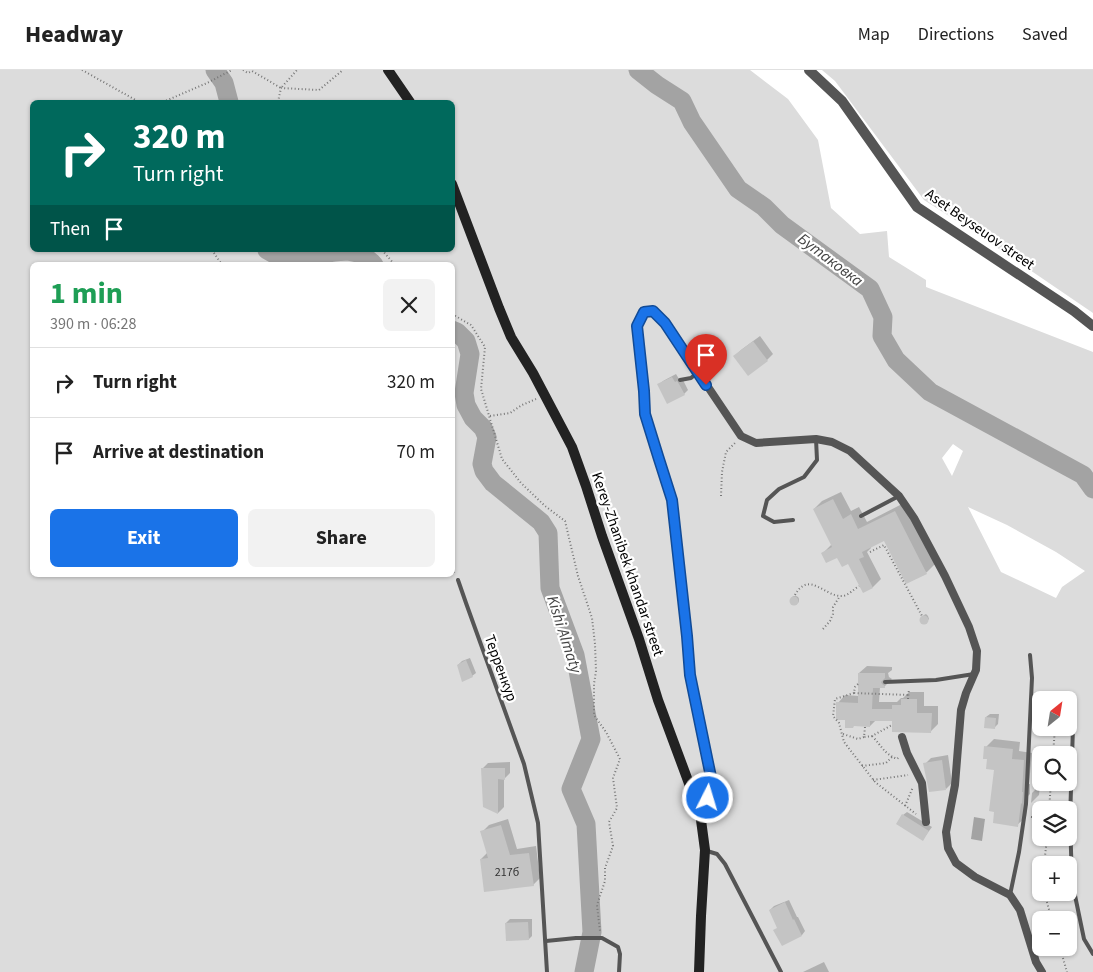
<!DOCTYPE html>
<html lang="en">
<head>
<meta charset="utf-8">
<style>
  :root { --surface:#fff; --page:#f2f2f2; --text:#222; --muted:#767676; --line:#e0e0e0; --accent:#1a73e8 }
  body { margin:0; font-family:"Source Sans 3",sans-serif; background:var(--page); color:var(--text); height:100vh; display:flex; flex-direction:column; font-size:19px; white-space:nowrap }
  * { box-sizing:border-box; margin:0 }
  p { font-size:16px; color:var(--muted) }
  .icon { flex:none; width:28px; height:28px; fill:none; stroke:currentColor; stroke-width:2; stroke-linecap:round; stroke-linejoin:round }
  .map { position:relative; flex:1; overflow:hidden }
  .side { position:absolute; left:30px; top:192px; width:425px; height:315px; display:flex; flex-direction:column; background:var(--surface); border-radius:8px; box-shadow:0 1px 4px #0004 }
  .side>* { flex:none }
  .top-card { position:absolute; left:30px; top:30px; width:425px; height:152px; border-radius:8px; box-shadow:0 1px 4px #0004; background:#00695c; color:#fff; overflow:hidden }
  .needle { width:32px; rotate:30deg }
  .controls { position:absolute; left:1032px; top:621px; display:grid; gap:10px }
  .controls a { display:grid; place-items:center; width:45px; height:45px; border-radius:8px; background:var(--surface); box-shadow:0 1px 4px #0004; font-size:25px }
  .pin { position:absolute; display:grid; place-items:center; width:42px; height:42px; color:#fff; margin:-51px -21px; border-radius:50% 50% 50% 0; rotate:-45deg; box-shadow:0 0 5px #0007 }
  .pin .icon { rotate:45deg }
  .me { position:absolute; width:55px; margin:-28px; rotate:5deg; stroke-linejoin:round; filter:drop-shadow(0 0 4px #0008) }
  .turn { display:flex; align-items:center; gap:18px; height:105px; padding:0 20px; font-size:22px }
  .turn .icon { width:65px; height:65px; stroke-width:2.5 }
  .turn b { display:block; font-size:35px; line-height:42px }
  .then { display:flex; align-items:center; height:48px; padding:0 20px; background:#0003; gap:10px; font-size:19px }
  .round { display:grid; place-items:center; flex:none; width:52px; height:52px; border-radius:8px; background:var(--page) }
  .head { display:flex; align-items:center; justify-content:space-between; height:85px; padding:0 20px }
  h1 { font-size:30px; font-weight:700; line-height:38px; color:#1e9e55 }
  .primary-button { display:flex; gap:10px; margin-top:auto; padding:10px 20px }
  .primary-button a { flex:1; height:58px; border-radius:8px; background:var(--accent); color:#fff; font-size:20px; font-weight:700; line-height:58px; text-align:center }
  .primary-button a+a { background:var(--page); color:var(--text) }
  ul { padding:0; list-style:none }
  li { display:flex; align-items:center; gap:15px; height:70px; padding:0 20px; border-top:1px solid var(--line) }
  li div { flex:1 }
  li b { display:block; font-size:19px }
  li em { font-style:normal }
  header { display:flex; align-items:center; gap:30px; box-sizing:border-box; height:70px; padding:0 25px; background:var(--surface); border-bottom:1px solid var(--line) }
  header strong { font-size:24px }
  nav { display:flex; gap:28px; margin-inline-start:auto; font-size:18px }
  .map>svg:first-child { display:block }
</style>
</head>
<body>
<header>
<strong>Headway</strong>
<nav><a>Map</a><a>Directions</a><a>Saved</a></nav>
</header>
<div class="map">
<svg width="1093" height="902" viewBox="0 0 1093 902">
  <rect width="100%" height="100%" fill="#fff"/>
  <!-- green -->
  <g fill="#dcdcdc" fill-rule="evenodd">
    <path d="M0,0h750l38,29 30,41 13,68 29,26 27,-3 2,26 37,23v7l167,65v620h-1093zM32,32h420v148h-420zM32,195h420v310h-420zM953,374l10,7 -11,25 -10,-18zM968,437l39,18 49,27 29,19 -23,16 -6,11 -55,-26zM1041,630h28v28h-28zM1041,685h28v27h-28zM1041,740h28v28h-28zM1041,795h28v27h-28zM1041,850h28v28h-28z"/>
    <polygon points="822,0 1093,0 1093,243 974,162 924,130 835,11"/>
  </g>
  <!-- water -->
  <polygon fill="#a3a3a3" points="974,747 985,749 982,771 971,769"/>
  <!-- shadow -->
  <g fill="#0003">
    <polygon points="760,266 773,284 767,290 748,304 735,286 741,280"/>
    <polygon points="676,304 679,309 683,310 688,320 684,324 659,315 663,311"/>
    <polygon points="841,422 851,441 859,437 867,452 904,433 935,494 927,502 907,512 885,469 871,476 871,478 867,482 881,509 873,517 863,521 849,492 838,486 823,483 832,474 814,439 822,431"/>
    <circle cx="795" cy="530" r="4"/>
    <polygon points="926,544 928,546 929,549 925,553 921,552 920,549 924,545"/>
    <polygon points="470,588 476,603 472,606 458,595 462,591"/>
    <polygon points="867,596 892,597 892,600 888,603 889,607 892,609 884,617 880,617 879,632 897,632 901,628 903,628 909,622 924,622 924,636 938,636 938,654 931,661 893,650 876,650 870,656 847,649 838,633 845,625 859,626 859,603"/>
    <polygon points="990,644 999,644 998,654 995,657 986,647"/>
    <polygon points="994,669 1020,672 1019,681 1032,683 1029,714 1030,714 1030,724 1028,726 1026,747 1017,755 995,699 988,688 986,677"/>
    <polygon points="948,685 952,713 946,719 925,694 931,688"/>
    <polygon points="510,692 510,703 504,709 504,737 498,743 482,699 488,693"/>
    <polygon points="1040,715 1039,725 1031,733 1032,723"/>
    <polygon points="907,742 932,757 923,769 903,745"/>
    <polygon points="508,749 517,779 536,776 540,808 533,815 481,789 488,782 482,762 489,755"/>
    <polygon points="789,830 797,847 798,847 805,861 802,865 782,874 778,858 770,840 774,836"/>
    <polygon points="510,849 532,849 532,866 529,869 506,853"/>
    <polygon points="1043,878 1051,878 1044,881"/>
    <polygon points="824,892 829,902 803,902"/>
  </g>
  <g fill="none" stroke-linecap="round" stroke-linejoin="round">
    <!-- river -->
    <g stroke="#a3a3a3" stroke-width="19">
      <polyline points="215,0 224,13 229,32"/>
      <polyline points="638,0 657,15 682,31 692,52 738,119 764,137 782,155 870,219 883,247 882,266 896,290 930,322 1083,405 1093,419"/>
      <path d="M267,180c8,5 16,9 25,9 5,1 11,-1 16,-2 24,-4 48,-14 66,8"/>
      <polyline points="452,260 457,262 466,271 470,284 464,323 466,335 473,348 483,358 487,367 482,394 484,401 493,413 541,452 548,463 550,518 575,585 591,669 571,719 586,754 592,862 584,902"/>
    </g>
  </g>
  <!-- building -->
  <g fill="#c4c4c4">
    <polygon points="753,271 768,291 748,306 733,286"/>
    <polygon points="672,307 675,312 677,311 679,314 685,325 667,334 657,314"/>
    <polygon points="833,429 843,449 851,444 858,459 895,441 927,504 906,514 884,471 862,482 864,487 859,489 873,518 863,523 848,494 842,497 837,488 826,493 821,483 832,477 813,439"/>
    <circle cx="794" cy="531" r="4.5"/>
    <circle cx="924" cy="550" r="4.5"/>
    <polygon points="466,590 473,607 462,612 457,595"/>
    <polygon points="858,603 885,603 885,608 881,612 882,614 885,616 885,618 873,618 872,639 892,639 892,635 901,635 901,629 917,629 917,643 932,643 931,663 892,662 892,651 870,651 870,657 854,656 853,658 845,658 845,650 836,650 836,632 858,633"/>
    <polygon points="985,647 996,648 995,659 984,658"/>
    <polygon points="984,676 1013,679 1012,689 1024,690 1022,722 1023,722 1022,734 1021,733 1018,757 993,753 994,742 989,741 994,700 986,699 987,689 983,689"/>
    <polygon points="942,690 946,720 929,722 923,693"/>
    <polygon points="481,698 505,698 505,710 498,709 498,744 483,737"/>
    <polygon points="902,744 929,761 923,771 896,754"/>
    <polygon points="501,755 510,785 529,783 534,816 484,822 480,789 488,788 480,761"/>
    <polygon points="785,832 793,850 794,849 802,866 782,876 773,860 777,858 769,840"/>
    <polygon points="528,852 529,870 506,871 505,853"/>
  </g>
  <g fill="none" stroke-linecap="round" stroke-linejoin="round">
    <!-- path -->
    <g stroke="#777" stroke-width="2" stroke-dasharray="1 2.5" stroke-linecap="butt">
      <polyline points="82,0 139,32"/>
      <polyline points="243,0 248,3 252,1 281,18 297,0"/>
      <polyline points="163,32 207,13 232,0"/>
      <polyline points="278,32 281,18 319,20 343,0"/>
      <polyline points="212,180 222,195"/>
      <polyline points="382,180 395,195"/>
      <polyline points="452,244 471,255 485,277 481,319 502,389 521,413 545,436 565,451 578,506 592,548 595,574 596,601 594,614 594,645 606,662 620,689 613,708 617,738 609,752 613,776 605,798 605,811 597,835 599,853 600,861"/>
      <polyline points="490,346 510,343 522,335 536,329"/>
      <polyline points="721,426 722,402 726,382 736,372"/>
      <polyline points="870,482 884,475 922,546"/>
      <polyline points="452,499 455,504"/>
      <path d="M795,525c14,-25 30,2 47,1 6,0 12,-7 17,-10"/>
      <polyline points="823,559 830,551 833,544 833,537 840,526"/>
      <polyline points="858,614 855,617 854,623 908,625"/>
      <polyline points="854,623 835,629 833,646 839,653 844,672 875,712 916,744"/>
      <polyline points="908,629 909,619"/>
      <polyline points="865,657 864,667 872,666 892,655"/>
      <polyline points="843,664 858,669 864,667"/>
      <path d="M872,666c10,10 11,17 25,23l2,-2"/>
      <polyline points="1053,685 1055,658"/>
      <polyline points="862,696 886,693 892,687"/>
      <polyline points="873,710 908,705"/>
      <polyline points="905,736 913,717"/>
      <polyline points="1049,740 1051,712"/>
      <polyline points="1031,747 1041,748"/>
      <polyline points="1044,795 1047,768"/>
      <polyline points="1044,822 1052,850"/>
      <polyline points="1060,878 1067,902"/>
    </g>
    <!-- service -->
    <g stroke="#555" stroke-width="4">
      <polyline points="680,310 691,308 698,302"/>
      <polyline points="861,446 899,426"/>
      <polyline points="793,450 774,452 763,446 767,430 779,419 804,407 817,390 816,369"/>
      <polyline points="458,510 466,533 524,694 538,753 547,902"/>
      <polyline points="885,612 936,610 974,604"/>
      <polyline points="1073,657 1070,750 1072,811 1084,869 1093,884"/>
      <polyline points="707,781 717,784 725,794 781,902"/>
      <polyline points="1010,825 1019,782 1026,734 1032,608 1030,585"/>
      <polyline points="546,871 576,868 602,868 618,877 620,884 619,902"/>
    </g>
    <!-- minor -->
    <g stroke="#555" stroke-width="8">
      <polyline points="902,667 907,683 922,713 926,752"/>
      <polyline points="697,735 708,728 711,707 690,605 687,566 672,430 658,386 645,344 637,256 644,242 653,241 665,253 741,366 756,373 816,369 832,372 850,381 899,426 914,448 945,506 969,557 977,581 976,600 966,623 961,640 955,715 946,762 948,778 956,793 975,807 1010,825 1020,840 1036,892 1042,902"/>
    </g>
    <!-- tertiary -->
    <polyline stroke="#555" stroke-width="10" points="809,0 842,31 917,137 1074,241 1093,256"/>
    <!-- secondary -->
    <g stroke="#222" stroke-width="10">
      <polyline points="388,0 410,32"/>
      <polyline points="452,114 499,238 511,267 533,303 572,377 586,416 602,466 639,569 658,630 697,735 701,750 705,780 701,846 699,902"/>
    </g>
  </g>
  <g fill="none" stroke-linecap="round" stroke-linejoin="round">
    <defs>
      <polyline id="route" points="706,315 665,253 653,241 644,242 637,256 644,321 645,344 658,386 672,430 687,566 690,605 711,707 708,728"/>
    </defs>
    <!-- route casing -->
    <use href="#route" stroke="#114b97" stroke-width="12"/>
    <!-- route -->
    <use href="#route" stroke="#1a73e8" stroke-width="9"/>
  </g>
  <g text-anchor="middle" stroke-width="4.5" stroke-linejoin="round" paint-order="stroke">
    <!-- number labels -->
    <g font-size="12" fill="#313131">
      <text x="507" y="806">217б</text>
    </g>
    <!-- street labels -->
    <g font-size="15" fill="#000" stroke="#fff">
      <text transform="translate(980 159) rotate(35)" y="5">Aset Beyseuov street</text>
      <text transform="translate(628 494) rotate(71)" y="5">Kerey-Zhanibek khandar street</text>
      <text transform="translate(501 598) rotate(70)" y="5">Терренкур</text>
    </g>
    <!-- water labels -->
    <g font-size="16" font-style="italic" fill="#444" stroke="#fff">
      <text transform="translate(831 189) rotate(37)" y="6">Бутаковка</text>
      <text transform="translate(565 564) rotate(72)" y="6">Kіshі Almaty</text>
    </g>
  </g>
</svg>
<div class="controls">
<a><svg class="needle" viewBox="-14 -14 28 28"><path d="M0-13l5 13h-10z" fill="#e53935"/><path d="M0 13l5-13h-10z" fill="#767676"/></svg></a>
<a><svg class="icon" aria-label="search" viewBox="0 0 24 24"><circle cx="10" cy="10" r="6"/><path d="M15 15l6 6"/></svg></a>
<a><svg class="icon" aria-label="layers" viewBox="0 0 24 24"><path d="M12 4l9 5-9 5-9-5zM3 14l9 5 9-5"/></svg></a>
<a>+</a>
<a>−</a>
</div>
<div class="pin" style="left:706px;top:315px;background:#d93025"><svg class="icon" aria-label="arrive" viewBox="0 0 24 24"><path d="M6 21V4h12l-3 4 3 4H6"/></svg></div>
<svg class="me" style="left:708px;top:728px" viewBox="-20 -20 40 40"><circle r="17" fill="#1a73e8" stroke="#fff" stroke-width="3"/><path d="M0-11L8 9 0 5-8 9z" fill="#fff"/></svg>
<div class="top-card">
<div class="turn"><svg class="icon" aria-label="right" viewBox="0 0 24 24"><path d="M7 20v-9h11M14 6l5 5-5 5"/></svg><div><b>320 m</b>Turn right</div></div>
<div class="then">Then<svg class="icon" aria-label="arrive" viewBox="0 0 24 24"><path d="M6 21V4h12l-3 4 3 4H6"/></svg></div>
</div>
<section class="side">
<div class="head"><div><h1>1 min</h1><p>390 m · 06:28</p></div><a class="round"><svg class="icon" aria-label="close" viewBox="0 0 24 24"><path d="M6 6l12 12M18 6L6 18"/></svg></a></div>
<ul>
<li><svg class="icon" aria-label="right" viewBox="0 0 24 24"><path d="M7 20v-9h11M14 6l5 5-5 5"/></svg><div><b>Turn right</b></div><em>320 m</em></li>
<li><svg class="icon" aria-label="arrive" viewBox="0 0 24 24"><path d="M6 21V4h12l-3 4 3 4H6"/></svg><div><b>Arrive at destination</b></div><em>70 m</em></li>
</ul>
<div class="primary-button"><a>Exit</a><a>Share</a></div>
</section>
</div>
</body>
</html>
